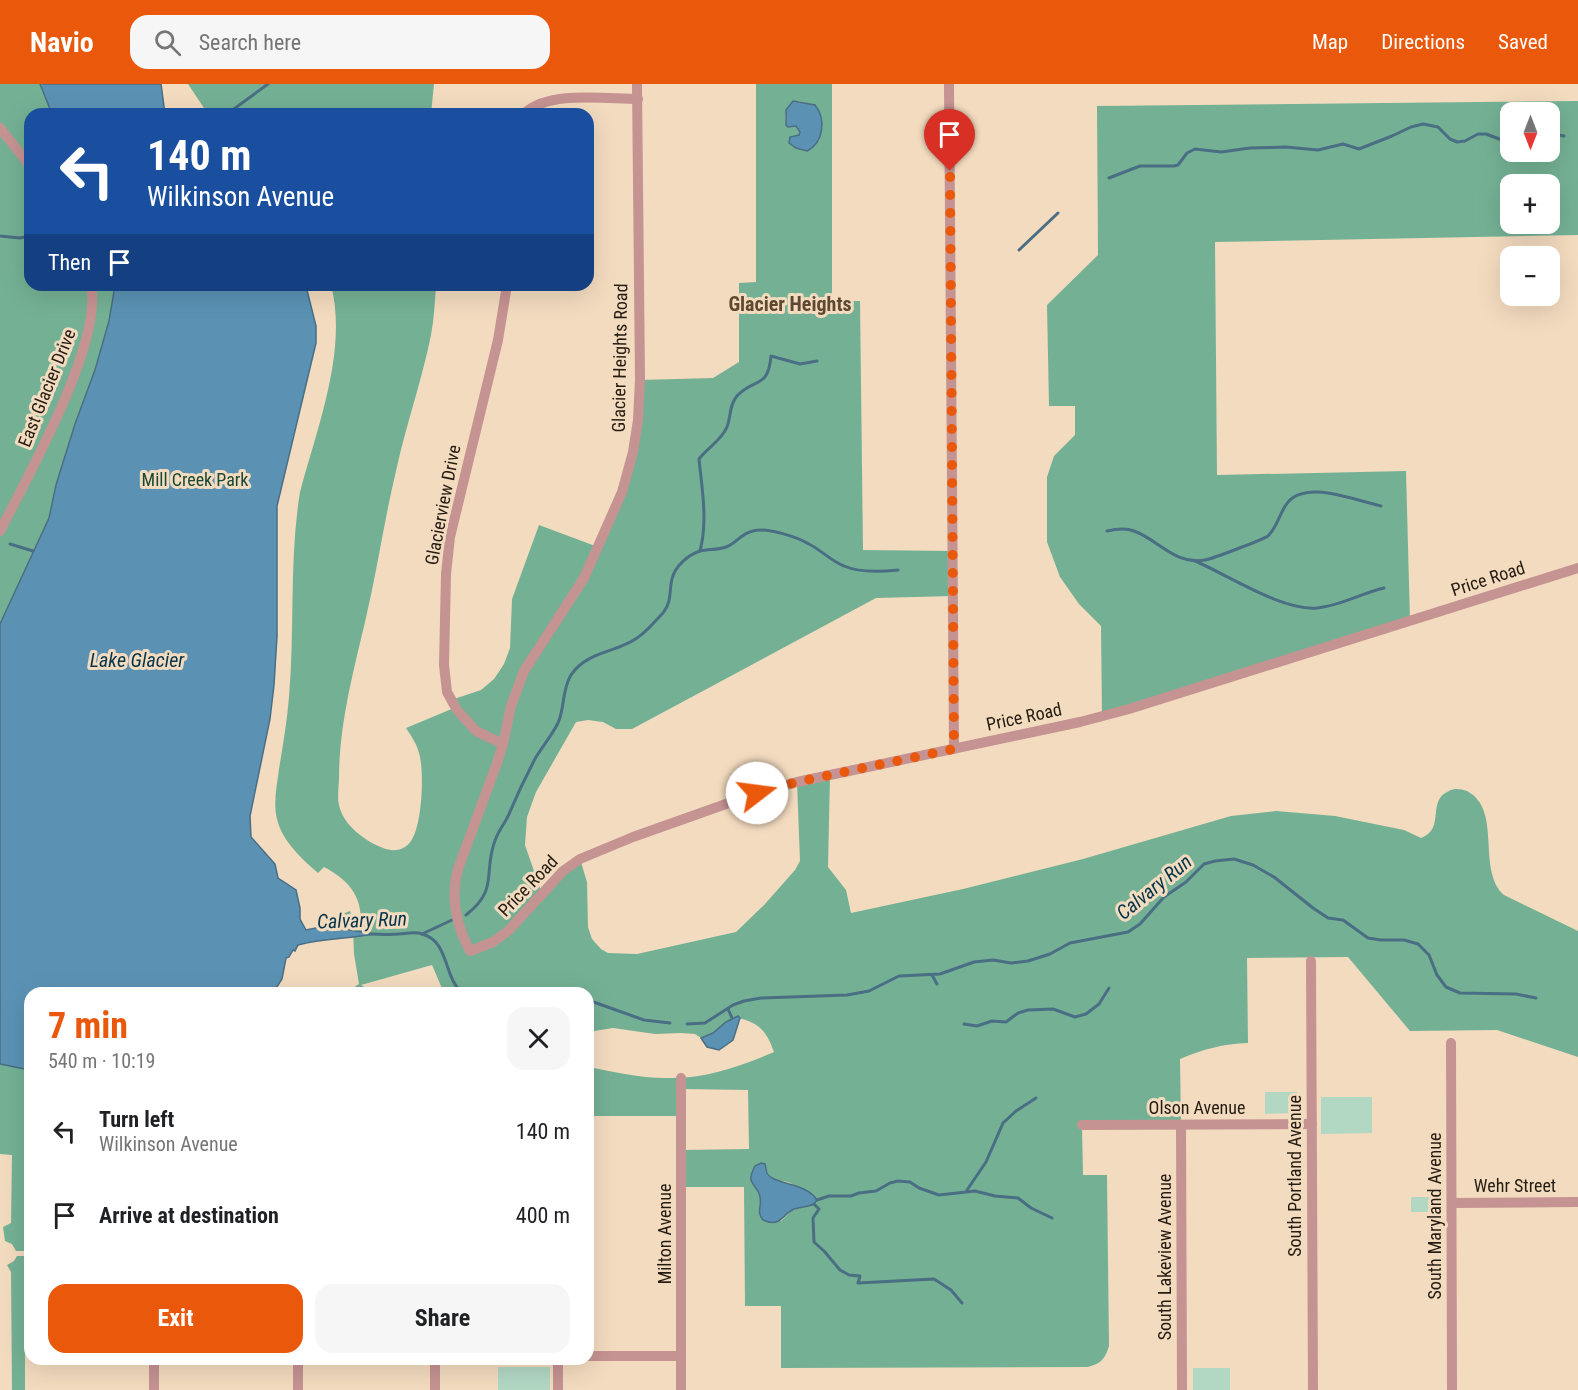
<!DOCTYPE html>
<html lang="en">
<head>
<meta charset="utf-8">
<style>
  :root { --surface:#fff; --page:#f6f6f6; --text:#202124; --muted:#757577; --accent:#ea580c }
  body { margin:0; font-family:"Roboto Condensed",sans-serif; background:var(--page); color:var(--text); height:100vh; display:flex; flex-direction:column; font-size:22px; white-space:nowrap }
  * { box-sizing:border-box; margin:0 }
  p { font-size:20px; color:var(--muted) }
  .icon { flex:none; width:33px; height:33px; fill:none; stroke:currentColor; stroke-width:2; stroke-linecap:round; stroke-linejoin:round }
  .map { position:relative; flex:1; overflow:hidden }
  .side { position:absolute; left:24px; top:903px; width:570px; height:378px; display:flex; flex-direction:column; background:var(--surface); border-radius:18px; box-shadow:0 6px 24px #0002 }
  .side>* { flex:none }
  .top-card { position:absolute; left:24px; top:24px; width:570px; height:183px; border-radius:18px; box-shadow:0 6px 24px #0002; background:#1a4fa0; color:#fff; overflow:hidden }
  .needle { width:39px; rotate:180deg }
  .controls { position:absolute; left:1500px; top:18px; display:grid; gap:12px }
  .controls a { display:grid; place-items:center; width:60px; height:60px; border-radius:12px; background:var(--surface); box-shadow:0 6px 24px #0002; font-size:30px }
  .pin { position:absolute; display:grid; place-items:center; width:51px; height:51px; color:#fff; margin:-62px -26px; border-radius:50% 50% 50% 0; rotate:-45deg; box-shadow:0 0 6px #0007 }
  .pin .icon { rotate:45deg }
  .me { position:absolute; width:66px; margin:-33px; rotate:75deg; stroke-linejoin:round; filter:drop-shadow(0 0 4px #0008) }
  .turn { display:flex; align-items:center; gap:21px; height:126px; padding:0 24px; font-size:27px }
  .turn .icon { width:78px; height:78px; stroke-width:2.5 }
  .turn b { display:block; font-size:42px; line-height:51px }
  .then { display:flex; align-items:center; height:57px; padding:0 24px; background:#0003; gap:12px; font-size:22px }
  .round { display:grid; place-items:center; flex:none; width:63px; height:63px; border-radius:18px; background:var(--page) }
  .overview { display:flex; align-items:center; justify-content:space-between; height:102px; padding:0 24px }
  h1 { font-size:36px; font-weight:700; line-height:45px; color:var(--accent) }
  .primary-button { display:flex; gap:12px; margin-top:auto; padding:12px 24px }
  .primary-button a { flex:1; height:69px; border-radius:18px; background:var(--accent); color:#fff; font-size:24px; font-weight:700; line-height:69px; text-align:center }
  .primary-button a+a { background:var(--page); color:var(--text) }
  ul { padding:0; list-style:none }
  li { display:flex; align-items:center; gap:18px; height:84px; padding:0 24px }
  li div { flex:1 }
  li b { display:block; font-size:22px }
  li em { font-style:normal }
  header { display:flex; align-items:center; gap:36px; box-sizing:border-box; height:84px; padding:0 30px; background:var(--accent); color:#fff }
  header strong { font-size:28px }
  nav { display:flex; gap:33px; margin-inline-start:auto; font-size:21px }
  .search { width:420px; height:54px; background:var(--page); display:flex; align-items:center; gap:15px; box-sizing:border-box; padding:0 21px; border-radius:18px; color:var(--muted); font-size:22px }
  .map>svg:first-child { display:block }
</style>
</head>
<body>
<header>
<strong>Navio</strong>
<div class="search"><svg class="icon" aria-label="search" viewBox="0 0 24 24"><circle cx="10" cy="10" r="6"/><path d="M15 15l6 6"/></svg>Search here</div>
<nav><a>Map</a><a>Directions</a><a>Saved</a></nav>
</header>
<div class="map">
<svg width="1578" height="1306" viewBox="0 0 1578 1306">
  <rect width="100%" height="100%" fill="#f3dbbf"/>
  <!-- green -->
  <g fill="#b2d8c4">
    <polygon points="1265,1008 1297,1008 1297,1029 1265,1030"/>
    <polygon points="1321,1013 1372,1013 1372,1049 1321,1050"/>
    <polygon points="1411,1113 1439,1113 1440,1128 1411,1128"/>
    <rect x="498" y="1283" width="52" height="23"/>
    <rect x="1193" y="1284" width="37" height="22"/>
  </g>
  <!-- forest -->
  <g fill="#74b194" fill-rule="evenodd">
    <polygon points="0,0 40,0 52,30 30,30 30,201 115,201 109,237 95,286 75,340 56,401 49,434 0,540"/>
    <polygon points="188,0 434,0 431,30 208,30"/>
    <path d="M756,0h76v217h28l3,249 90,1v45l-77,2 -244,131h-16l-13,-7 -15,-2 -12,2 -40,70 -9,25 -2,28 17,49 38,-35 7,23 1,45 4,12 9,10 7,4 29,1 99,-22 29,-28 30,-34 5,-9 -3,-79 33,-7 -2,92 18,23 5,23 112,-24 120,-30 148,-43 45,-5 59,5 69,14 17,8c25,-9 5,-38 28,-47 5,-3 12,-2 18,0 36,19 9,79 37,104l74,36v126l-81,-27 -87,1 -62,-74 -101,1 1,85c-25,1 -45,6 -68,16l1,66 -99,1 1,49h24l2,171c-4,13 -8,18 -22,21l-306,1v-62h-36l-1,-119h-63v-37l68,-1 -1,-59 -67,-1v27h-93v-49c27,5 55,12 83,11 36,0 70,-12 103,-26 -8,-23 -16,-30 -40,-35l-21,16 -12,5 -6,-4 -14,-1 -26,1 -42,-6 -25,4v-39h-144l-12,-28 -71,20 13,8h-29l14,-9 -5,-30 -1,-25 -27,-3 -12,2 13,-8 23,-9 3,10h8c0,-27 -14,-42 -37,-54l-6,6c-16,-14 -36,-32 -41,-54 -4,-16 0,-34 2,-50 4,-24 8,-48 10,-72 6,-69 0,-138 11,-205 17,-64 48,-142 31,-207h105c-1,16 -2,34 -5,50 -9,45 -25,90 -35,136 -12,50 -19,101 -31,151 -12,51 -26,103 -26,156 0,8 -2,19 0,27 4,20 26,36 44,43 10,4 21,3 28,-7 11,-16 13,-65 9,-84 -2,-11 -8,-20 -14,-29l48,-20 -3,-8 30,-10 13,-11 10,-15 6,-16 2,-49 27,-74 59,22 24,-55 18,-112 73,-2 26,-16v-79l17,-1zM797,17l18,4 5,32 -8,11 -17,-13h4v-6l-3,-3 -8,1c-5,-9 -3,-16 3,-24zM755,1082l11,1c1,17 21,11 29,19 6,6 10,14 14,20l-17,4 -11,11 -22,-9 2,-13 -10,-20z"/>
    <path d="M1578,17v134l-363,7 2,233 189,-4 4,150 -308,95 -1,-90 -22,-22 -19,-27 -13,-35v-65l7,-21 21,-21v-29h-26l-2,-101 51,-50 -1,-149zM1510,28h40v40h-40zM1510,100h40v40h-40z"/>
    <polygon points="0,980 30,986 30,1167 16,1167 12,1160 5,1157 3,1143 11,1139 12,1071 0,1070"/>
    <polygon points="17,1172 30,1172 30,1232 25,1233 25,1306 12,1306 11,1188 7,1181 14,1177"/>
  </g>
  <!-- water -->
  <g fill="#5b92b4" stroke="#4a6e83" stroke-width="1.5">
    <polygon points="40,0 161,0 165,30 52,30"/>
    <path d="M793,17l22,4c11,13 9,38 -8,46l-11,-3 -7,-5 1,-6 9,-2 1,-3 -4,-6 -8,1 -2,-2v-15z"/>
    <path d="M115,201h189l3,5 9,36v17l-39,163v130l-3,49 -4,34 -20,97 1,21 24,27 3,14 18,12 4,18v11l6,11 20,-4 48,8c-26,5 -51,4 -76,11l-3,6 -2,-1 -4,7 -3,1 -4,21 -9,14h-243v77l-30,-6v-440l49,-106 7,-33 19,-61 20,-54 14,-49z"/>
    <polygon points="738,932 740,934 733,956 719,966 707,963 701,954 713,949 726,938"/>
    <path d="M761,1079l4,1c1,3 1,6 2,9 6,12 39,9 50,27l-3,4c-6,3 -13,3 -20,5 -13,6 -13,19 -31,11 -7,-8 -1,-14 -3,-23 -1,-7 -7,-11 -9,-17 -1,-6 2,-9 4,-14z"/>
  </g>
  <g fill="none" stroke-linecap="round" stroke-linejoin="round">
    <!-- stream -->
    <g stroke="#4a6e83" stroke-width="3">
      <polyline points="227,30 268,0"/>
      <polyline points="1550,56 1559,51 1564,52"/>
      <polyline points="1109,94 1140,82 1174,82 1178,81 1187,69 1195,65 1221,68 1250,64 1286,63 1318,66 1343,60 1359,65 1392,52 1411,43 1423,40 1438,43 1450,55 1457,58 1465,57 1478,50 1486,50 1510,59"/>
      <polyline points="0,152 20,154 30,152"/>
      <polyline points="1019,166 1058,129"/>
      <path d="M1107,447c9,-2 19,-3 27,0 25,9 40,34 71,29 7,-1 59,-21 63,-24 13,-13 13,-37 33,-42 22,-7 58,7 80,12"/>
      <polyline points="10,460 33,467"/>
      <path d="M700,467c8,-30 2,-62 -1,-92 9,-12 22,-18 28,-32 4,-10 2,-22 10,-31 17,-19 31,-6 34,-40l29,8 17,-3"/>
      <path d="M1195,477c33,14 87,50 122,47 23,-2 45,-15 67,-20"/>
      <path d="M466,831c34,-26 16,-44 30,-77 3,-8 9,-15 13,-24 8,-19 17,-38 27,-57 7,-11 16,-22 22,-34 7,-16 4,-34 13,-48 16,-24 45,-22 66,-37 10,-6 18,-17 26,-25 9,-11 6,-22 9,-34 3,-13 16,-24 28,-28 9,-2 18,-1 26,-4 11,-4 14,-13 27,-16 14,-4 44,6 56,13 12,6 22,17 35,22 16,7 36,6 54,4"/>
      <path d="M370,850c10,0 19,1 29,0 8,0 15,-3 23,0 28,7 21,45 41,59"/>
      <polyline points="422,850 452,836"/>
      <polyline points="932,891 937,900"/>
      <polyline points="504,909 540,909"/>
      <polyline points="588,916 644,936 670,939"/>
      <polyline points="728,925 732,934"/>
      <polyline points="687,940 705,939 733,921 744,917 761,914 847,911 869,907 899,892 940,890 974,878 993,876 1011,879 1028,877 1050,870 1070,859 1128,848 1140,840 1164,813 1186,798 1204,780 1215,777 1234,775 1253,781 1274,793 1313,824 1328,834 1343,836 1368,854 1381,856 1404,856 1418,860 1429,871 1437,891 1446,903 1460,909 1516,910 1536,914"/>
      <polyline points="964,940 977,942 992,937 1006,938 1018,929 1028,926 1053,925 1075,933 1086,930 1099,920 1109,904"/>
      <polyline points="967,1106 986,1078 1003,1039 1016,1027 1036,1014"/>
      <polyline points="817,1116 829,1112 851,1112 859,1109 876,1107 890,1099 898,1097 910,1098 919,1104 939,1111 975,1107 995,1112 1018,1114 1031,1124 1052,1134"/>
      <polyline points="814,1120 819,1125 813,1134 814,1158 824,1167 840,1186 849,1191 860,1192 858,1199 934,1195 951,1206 962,1219"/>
    </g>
    <!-- minor -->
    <g stroke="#c59392" stroke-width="10">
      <path d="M637,0l3,296 -2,40 -5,32 -11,40 -38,86 -60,93 -13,35 -8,38 -6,19 -39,106c-8,29 -2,56 12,82l23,-9 15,-11 55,-60 17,-12 53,-22 124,-44 40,-11 283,-60 49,-13 449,-141"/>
      <polyline points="949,0 954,665"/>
      <path d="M524,30c24,-24 82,-15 114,-15"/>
      <polyline points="0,44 30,82"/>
      <path d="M0,447c28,-55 103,-188 91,-246"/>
      <polyline points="503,660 476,647 457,626 447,608 444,581 446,490 450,453 498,256 507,201"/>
      <polyline points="1311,877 1313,1306"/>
      <polyline points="1451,959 1452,1306"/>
      <polyline points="681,994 681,1306"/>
      <polyline points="1082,1041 1312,1040"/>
      <polyline points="1181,1041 1182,1306"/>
      <polyline points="1452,1119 1578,1118"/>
      <polyline points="588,1272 681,1272"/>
      <polyline points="435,1275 435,1306"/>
      <polyline points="558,1275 558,1306"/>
      <polyline points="154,1306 154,1275"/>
      <polyline points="298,1306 298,1275"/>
    </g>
  </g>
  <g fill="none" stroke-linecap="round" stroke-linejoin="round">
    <!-- route -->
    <polyline stroke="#ea580c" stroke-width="10" stroke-dasharray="0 18" points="757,709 797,698 954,665 950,87"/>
  </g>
  <g text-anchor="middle" stroke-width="6" stroke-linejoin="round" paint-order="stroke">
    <!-- street labels -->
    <g font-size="18" fill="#241b11" stroke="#f3dbbf">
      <text transform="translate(620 274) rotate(-89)" y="6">Glacier Heights Road</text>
      <text transform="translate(47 304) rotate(-68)" y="6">East Glacier Drive</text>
      <text transform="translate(443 421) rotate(-79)" y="6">Glacierview Drive</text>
      <text transform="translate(1488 495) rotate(-18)" y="6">Price Road</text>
      <text transform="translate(1024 633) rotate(-12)" y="6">Price Road</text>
      <text transform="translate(528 802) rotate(-46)" y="6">Price Road</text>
      <text x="1197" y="1030">Olson Avenue</text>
      <text transform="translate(1295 1092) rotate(-90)" y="6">South Portland Avenue</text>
      <text x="1515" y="1108">Wehr Street</text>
      <text transform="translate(1435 1132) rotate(-90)" y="6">South Maryland Avenue</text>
      <text transform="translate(665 1150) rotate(-90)" y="6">Milton Avenue</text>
      <text transform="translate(1165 1173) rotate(-90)" y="6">South Lakeview Avenue</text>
    </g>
    <!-- park labels -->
    <g font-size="18" fill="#174834" stroke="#f3dbbf">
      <text x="195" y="402">Mill Creek Park</text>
    </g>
    <!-- neighbourhood labels -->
    <g font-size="20" font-weight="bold" fill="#5d4931" stroke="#f3dbbf">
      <text x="790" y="227">Glacier Heights</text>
    </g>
    <!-- water labels -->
    <g font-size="20" font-style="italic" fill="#04354d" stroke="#f3dbbf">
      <text x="137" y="583">Lake Glacier</text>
      <text transform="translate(1154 803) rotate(-39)" y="7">Calvary Run</text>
      <text transform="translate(362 836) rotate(-2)" y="7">Calvary Run</text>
    </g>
  </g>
</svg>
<div class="controls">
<a><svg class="needle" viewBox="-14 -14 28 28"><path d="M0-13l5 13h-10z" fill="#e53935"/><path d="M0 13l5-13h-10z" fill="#757577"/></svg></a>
<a>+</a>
<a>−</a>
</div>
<div class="pin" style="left:950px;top:87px;background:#d93025"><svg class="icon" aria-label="arrive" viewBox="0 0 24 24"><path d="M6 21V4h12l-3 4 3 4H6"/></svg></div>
<svg class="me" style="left:757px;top:709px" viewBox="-20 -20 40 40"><circle r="19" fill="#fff"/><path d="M0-13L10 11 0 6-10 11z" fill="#ea580c"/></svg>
<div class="top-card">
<div class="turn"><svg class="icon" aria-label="left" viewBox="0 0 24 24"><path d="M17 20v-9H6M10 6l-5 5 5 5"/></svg><div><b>140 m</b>Wilkinson Avenue</div></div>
<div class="then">Then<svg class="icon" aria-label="arrive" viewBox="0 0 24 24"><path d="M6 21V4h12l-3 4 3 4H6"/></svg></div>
</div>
<section class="side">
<div class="overview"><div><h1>7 min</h1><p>540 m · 10:19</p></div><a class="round"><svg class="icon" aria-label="close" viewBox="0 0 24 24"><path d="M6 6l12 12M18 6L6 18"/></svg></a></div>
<ul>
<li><svg class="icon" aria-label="left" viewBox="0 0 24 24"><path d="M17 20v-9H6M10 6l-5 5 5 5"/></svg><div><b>Turn left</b><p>Wilkinson Avenue</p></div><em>140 m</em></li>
<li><svg class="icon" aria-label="arrive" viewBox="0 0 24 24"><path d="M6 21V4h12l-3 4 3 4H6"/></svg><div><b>Arrive at destination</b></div><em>400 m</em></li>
</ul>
<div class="primary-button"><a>Exit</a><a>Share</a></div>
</section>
</div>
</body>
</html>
